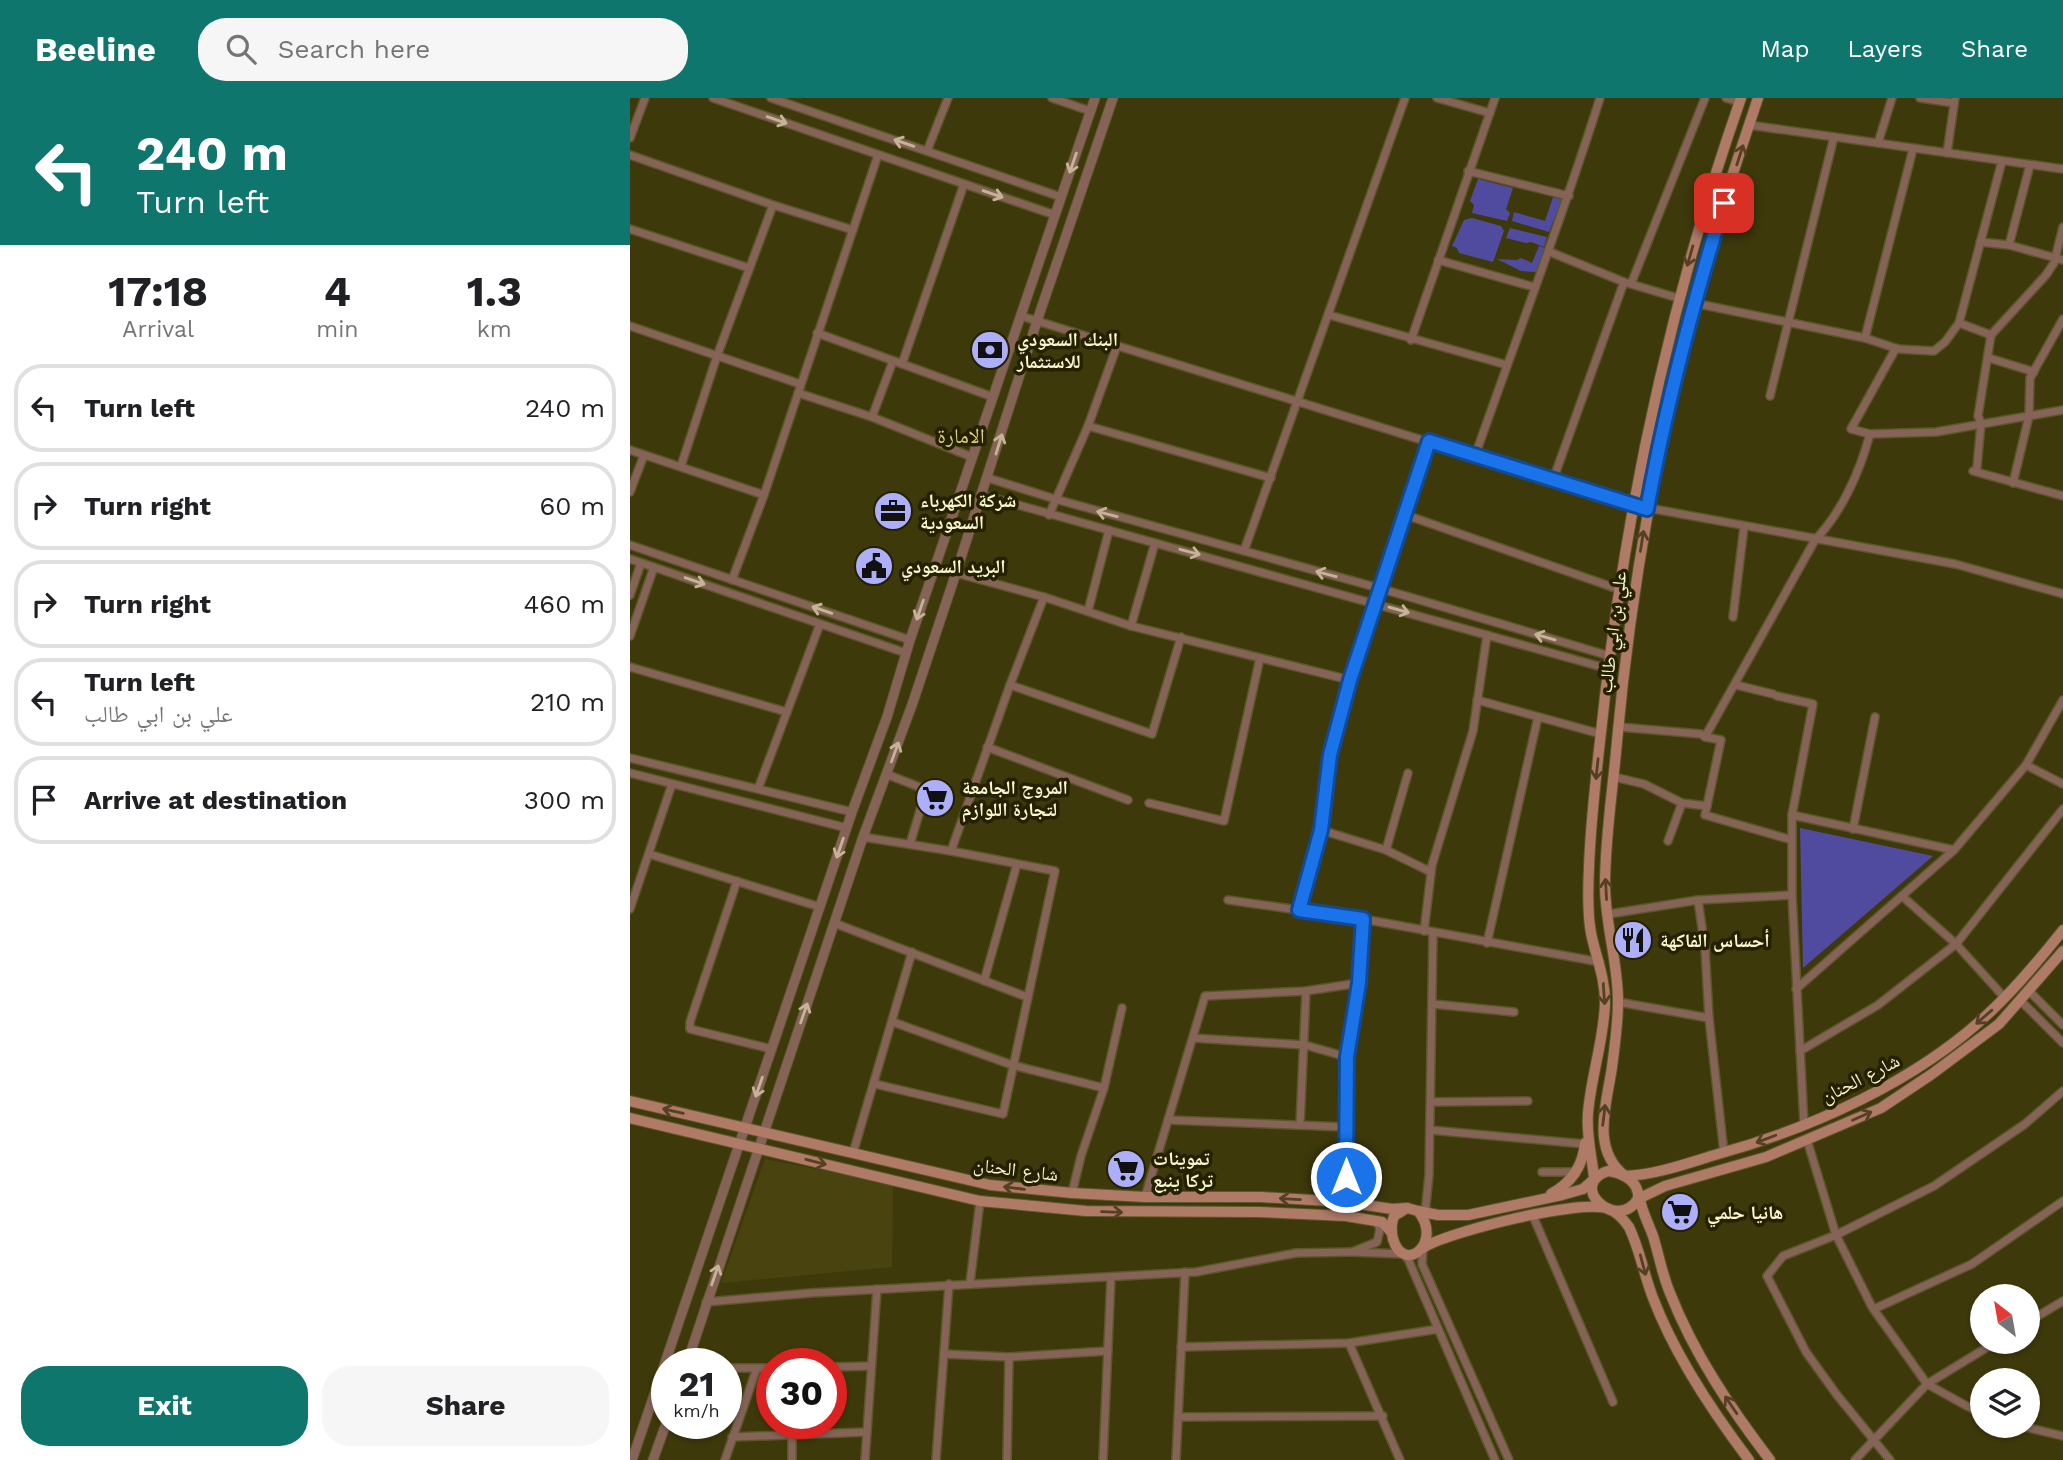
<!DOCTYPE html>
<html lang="en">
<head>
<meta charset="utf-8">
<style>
  :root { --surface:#fff; --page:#f6f6f6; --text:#202124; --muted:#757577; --line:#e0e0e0; --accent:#0f766e }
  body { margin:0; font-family:"Work Sans","Noto Naskh Arabic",sans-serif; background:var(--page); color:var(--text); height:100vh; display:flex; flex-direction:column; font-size:26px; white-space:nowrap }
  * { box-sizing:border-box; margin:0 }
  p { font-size:23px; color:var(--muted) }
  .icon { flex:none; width:38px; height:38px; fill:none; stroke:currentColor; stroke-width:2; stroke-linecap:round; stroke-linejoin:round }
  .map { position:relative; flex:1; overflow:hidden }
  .side { display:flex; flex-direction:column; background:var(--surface); width:630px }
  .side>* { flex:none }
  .hud { background:#0f766e; color:#fff; overflow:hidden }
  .needle { width:46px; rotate:329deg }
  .tools { position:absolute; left:1340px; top:1186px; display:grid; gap:14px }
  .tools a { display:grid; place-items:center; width:70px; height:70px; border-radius:50%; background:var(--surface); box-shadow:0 2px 5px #0004; font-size:35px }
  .speed { position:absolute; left:21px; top:1250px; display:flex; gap:14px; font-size:35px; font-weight:700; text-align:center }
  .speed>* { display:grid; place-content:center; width:91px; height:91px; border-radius:50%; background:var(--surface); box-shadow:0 2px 5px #0004; line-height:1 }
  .speed small { font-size:18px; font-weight:400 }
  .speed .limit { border:10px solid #d22; background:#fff; color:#111 }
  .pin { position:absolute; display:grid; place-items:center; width:60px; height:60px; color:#fff; margin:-30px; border-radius:14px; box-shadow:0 4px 10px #0006 }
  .me { position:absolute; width:77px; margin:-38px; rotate:0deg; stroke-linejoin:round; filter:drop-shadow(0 0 5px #0008) }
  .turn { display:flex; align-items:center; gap:24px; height:147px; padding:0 21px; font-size:32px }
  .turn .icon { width:91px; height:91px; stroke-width:2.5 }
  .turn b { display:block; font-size:49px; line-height:60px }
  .eta { display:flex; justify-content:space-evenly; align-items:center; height:119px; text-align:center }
  .eta b { font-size:42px; font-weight:700; line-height:49px }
  .cta { display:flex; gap:14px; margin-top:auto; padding:14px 21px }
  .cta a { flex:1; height:80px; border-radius:28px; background:var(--accent); color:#fff; font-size:28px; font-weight:700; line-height:80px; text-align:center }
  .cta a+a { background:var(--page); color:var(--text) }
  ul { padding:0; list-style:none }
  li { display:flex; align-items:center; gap:21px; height:88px; margin:0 14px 10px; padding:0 7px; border:4px solid var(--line); border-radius:28px }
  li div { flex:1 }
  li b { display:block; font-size:26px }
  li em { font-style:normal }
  header { display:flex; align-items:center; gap:42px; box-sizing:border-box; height:98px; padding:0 35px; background:var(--accent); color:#fff }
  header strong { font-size:33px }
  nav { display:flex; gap:38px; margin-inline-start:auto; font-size:24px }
  .search { width:490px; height:63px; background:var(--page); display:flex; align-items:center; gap:18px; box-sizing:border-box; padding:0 24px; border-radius:28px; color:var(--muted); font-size:26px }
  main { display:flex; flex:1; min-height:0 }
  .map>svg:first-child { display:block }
</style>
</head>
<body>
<header>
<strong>Beeline</strong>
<div class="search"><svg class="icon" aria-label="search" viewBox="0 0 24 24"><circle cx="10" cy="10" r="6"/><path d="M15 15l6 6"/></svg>Search here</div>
<nav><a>Map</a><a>Layers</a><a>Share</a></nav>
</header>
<main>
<section class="side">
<div class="hud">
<div class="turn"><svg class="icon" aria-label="left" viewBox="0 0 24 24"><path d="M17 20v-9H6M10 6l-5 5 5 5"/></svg><div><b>240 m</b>Turn left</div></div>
</div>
<div class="eta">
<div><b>17:18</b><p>Arrival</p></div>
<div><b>4</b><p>min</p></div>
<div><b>1.3</b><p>km</p></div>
</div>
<ul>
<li><svg class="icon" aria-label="left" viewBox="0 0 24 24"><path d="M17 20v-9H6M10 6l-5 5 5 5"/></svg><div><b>Turn left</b></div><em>240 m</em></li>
<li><svg class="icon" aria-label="right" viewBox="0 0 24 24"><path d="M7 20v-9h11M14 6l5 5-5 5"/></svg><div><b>Turn right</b></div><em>60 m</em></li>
<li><svg class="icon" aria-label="right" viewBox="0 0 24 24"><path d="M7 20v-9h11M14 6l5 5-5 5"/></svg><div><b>Turn right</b></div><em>460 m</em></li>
<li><svg class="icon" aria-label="left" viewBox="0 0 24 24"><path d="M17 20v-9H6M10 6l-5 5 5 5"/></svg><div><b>Turn left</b><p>علي بن ابي طالب</p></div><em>210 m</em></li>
<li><svg class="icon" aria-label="arrive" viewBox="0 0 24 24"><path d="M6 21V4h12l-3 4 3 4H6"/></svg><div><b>Arrive at destination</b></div><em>300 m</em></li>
</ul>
<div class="cta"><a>Exit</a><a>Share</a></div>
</section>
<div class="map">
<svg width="1433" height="1362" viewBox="0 0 1433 1362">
  <rect width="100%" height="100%" fill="#3e390b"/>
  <!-- built -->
  <polygon fill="#49430f" points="135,1061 263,1086 262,1169 91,1185"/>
  <!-- green -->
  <g fill="#514ba0">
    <polygon points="848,81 883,90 876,111 880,115 877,123 842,115 844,107 840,103"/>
    <polygon points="923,99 932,101 919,134 882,123 884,114 915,123"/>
    <polygon points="842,120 871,128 874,133 863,164 829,155 827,150 822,148 834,122"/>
    <polygon points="880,130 917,139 914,149 901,144 896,145 876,140"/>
    <polygon points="909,148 915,150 906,174 891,173 867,161 887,162 891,160 902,165"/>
    <polygon points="1170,730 1303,758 1173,870"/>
  </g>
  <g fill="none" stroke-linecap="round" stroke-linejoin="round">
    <defs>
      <g id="minor">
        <polyline points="83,0 425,117"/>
        <polyline points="141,0 431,99"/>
        <polyline points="422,0 460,13"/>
        <polyline points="807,0 860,15"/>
        <polyline points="1096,0 1109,4"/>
        <polyline points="1290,0 1324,5"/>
        <polyline points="1119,27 1433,71"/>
        <polyline points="0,40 15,0"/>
        <polyline points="1248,45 1262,0"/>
        <polyline points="297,53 318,0"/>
        <polyline points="1317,55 1325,0"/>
        <polyline points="0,57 143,107 223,132"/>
        <polyline points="838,73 939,98"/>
        <polyline points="0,131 119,170"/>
        <polyline points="1350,144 1379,147 1433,162"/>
        <polyline points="1379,147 1400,67"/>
        <polyline points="920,154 994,184 1048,200"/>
        <polyline points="808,162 904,189"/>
        <polyline points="1001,186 1075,0"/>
        <polyline points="1064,205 1235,240 1268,251 1304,253 1315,244 1329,225 1372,63"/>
        <polyline points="699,217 877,267"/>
        <polyline points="391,218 1002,407 1325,466 1433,496"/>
        <polyline points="1329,225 1361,237"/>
        <polyline points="0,228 170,286"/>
        <polyline points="187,235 363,299"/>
        <polyline points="1235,240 1283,51"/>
        <polyline points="781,242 865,0"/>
        <polyline points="1266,250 1221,331 1240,336 1306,334 1433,312"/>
        <polyline points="1359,260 1404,274"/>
        <polyline points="272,266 334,86"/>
        <polyline points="168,295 242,319 342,359"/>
        <polyline points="1140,298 1204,39"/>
        <polyline points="242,319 263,263"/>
        <polyline points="458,328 641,380"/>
        <polyline points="0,352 134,397"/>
        <path d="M845,358c42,-120 87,-237 125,-358"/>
        <polyline points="51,368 87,258 143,107"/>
        <polyline points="1347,369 1351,325 1348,318 1361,237 1416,177 1424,165 1433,129"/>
        <polyline points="1343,373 1433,398"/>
        <polyline points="358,380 425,401 749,490 980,558"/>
        <polyline points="923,382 994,184"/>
        <polyline points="1383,385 1399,318 1400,280 1433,221"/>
        <polyline points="0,394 14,357"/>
        <polyline points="352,397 979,571"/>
        <polyline points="419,417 458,328 487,248"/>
        <polyline points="776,417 988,491"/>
        <polyline points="0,447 280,542"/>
        <polyline points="614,453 775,0"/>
        <polyline points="0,461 276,555"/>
        <polyline points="326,475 414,499 501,528 720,582"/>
        <polyline points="102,482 134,397 248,57"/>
        <polyline points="0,497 11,465"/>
        <polyline points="458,513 479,432"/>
        <polyline points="1103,519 1114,429"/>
        <polyline points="501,528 525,445"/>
        <polyline points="0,538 24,469"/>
        <polyline points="0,569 157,614"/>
        <polyline points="380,587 522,636 551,539"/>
        <polyline points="1106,587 1143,596"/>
        <polyline points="1147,598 1183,606 1162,717 1162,797 1174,1026"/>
        <polyline points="847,602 971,636"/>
        <polyline points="989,629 1071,636 1075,639 1091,642 1075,717 1162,742"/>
        <path d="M1075,639l110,-197c27,-28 45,-69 55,-106"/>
        <polyline points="357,649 498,702"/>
        <polyline points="0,660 222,714"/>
        <polyline points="1396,667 1433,686"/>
        <polyline points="0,675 217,730"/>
        <polyline points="256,676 292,690 295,696 280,746"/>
        <polyline points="984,679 1014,686 1052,705 1077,708"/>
        <polyline points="128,691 190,526"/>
        <polyline points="519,705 594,723 630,560"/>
        <polyline points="1162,717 1324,752"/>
        <polyline points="1223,731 1245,619"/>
        <polyline points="691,732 756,752 801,774"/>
        <polyline points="233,739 321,753 380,587 414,499"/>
        <polyline points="1038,743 1052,705"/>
        <polyline points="756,752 778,675"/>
        <polyline points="19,756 190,809"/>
        <polyline points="107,783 60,924 60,931 142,951"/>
        <polyline points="1272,798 1326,846 1374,899"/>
        <polyline points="598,802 733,821 970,864"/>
        <polyline points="1068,802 1075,850 1079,920 1094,1055"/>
        <polyline points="0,811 42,686"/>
        <polyline points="669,812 691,732 700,657 720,582 799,343"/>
        <polyline points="979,816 1068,802 1162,797"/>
        <polyline points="204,825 397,899"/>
        <polyline points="794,833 802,767 843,633 857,537"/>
        <polyline points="857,845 908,619"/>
        <polyline points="354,883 387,766"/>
        <polyline points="1166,891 1324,752 1396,667 1433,602"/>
        <polyline points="1399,893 1433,927"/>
        <polyline points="1390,902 1433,945"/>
        <polyline points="988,904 1079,920"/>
        <polyline points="803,906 884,914"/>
        <polyline points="263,924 382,967 474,990"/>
        <polyline points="563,940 675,947 717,959"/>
        <polyline points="1170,953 1248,907 1326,846 1433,711"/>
        <polyline points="245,986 373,1016 425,773 321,753"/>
        <polyline points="801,1004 898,1003"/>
        <polyline points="538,1022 716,1029"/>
        <polyline points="670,1027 676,893"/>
        <polyline points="800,1032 955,1046"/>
        <polyline points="1177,1042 1206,1137 1242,1209 1297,1286 1353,1317"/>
        <polyline points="223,1055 282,854"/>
        <polyline points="912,1074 946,1074"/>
        <polyline points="442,1095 451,1058 474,990 492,910"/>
        <polyline points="515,1099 575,898 676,893 729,885"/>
        <polyline points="716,1104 717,959 729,885 733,821"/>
        <polyline points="795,1116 799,1077 803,835"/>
        <polyline points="903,1118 983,1304"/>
        <polyline points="746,1123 750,1131 747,1144 722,1154 773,1156 778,1161 865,1362"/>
        <polyline points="793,1150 792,1166 879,1362"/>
        <polyline points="340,1185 350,1103"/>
        <polyline points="76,1204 181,1195 566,1174 666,1155 722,1154"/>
        <polyline points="1244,1211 1342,1166 1433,1103"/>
        <polyline points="1398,1224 1433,1203"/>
        <polyline points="719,1245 770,1362"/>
        <polyline points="551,1249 719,1245 808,1231"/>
        <polyline points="314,1256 379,1259 478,1253"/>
        <polyline points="201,1269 241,1268"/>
        <polyline points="96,1270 142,1270"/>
        <polyline points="549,1319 753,1318"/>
        <polyline points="1391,1328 1433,1338"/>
        <polyline points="102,1339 237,1334"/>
        <polyline points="95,1362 127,1270"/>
        <polyline points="162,1362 162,1338"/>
        <polyline points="235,1362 247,1191"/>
        <polyline points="306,1362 319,1186"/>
        <polyline points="377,1362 379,1259"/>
        <polyline points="473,1362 481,1179"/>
        <polyline points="546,1362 555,1174"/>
        <polyline points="1225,1362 1297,1286 1366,1244"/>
        <polyline points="1260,1362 1207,1297 1176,1254 1137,1178 1153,1158 1206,1137 1304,1088 1395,1026 1433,993"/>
      </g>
      <g id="tertiary">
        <polyline points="57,1265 233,739 282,607 326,475 407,223 483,0"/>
        <polyline points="2,1362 222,714 257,619 280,542 465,0"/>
        <polyline points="23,1362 37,1323"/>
      </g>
      <g id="secondary">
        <path d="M1128,0c-20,61 -42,123 -59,185 -40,151 -68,303 -82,458 -4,48 -12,96 -12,144 0,39 13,77 13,116 0,21 -3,44 -6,66 -5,36 -22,82 13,109 31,-1 63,-13 93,-22 94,-26 199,-73 271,-141 27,-25 51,-54 74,-83"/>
        <polyline points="0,1003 360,1087 442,1095 515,1099 631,1099 716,1104 762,1111 777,1110"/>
        <polyline points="0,1020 350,1103 456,1113 629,1114 716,1118 752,1124 762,1135"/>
        <path d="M978,1073c15,2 32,11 30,28 -21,34 -72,-14 -30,-28z"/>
        <path d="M964,1080c-2,-22 -8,-43 -6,-65 3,-37 16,-73 17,-110 0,-27 -9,-45 -14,-70 -4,-21 -3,-45 -2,-66 2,-57 10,-114 16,-171 24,-204 68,-404 136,-598"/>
        <path d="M921,1096c20,-11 32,-27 34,-51"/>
        <path d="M1009,1097c2,15 9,27 14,41 6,19 9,38 17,57 24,61 61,116 100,167"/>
        <polyline points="1008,1101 1035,1088 1136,1059 1251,1010 1302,976 1369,926 1433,853"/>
        <path d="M777,1110l11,3c26,31 -14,65 -25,28 -2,-8 -2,-15 1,-23z"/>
        <polyline points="788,1113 808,1117 838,1117 932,1097 953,1091 962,1083"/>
        <path d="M793,1150c24,-16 160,-50 186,-39 7,3 15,11 20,18 11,23 15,48 24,71 22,58 59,113 96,162"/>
      </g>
    </defs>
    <!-- minor casing -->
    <use href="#minor" stroke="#5c572a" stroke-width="10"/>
    <!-- tertiary casing -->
    <use href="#tertiary" stroke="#5c572a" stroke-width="11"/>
    <!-- secondary casing -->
    <use href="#secondary" stroke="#5c572a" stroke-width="12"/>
    <!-- minor -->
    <use href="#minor" stroke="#856457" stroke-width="7"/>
    <!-- tertiary -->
    <use href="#tertiary" stroke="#856457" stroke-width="9"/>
    <!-- secondary -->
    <use href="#secondary" stroke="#af7b67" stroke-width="10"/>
  </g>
  <!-- one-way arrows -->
  <defs><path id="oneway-shaft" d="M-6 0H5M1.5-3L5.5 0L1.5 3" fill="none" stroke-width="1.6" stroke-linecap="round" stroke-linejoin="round" transform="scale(1.75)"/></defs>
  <g stroke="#c5b498">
    <use href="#oneway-shaft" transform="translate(147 22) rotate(19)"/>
    <use href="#oneway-shaft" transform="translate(274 45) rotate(-161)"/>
    <use href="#oneway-shaft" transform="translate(443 65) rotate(109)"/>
    <use href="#oneway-shaft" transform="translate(363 96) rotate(19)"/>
    <use href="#oneway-shaft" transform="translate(369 346) rotate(-73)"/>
    <use href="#oneway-shaft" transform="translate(477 416) rotate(-165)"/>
    <use href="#oneway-shaft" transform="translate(560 454) rotate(15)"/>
    <use href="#oneway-shaft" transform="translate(696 476) rotate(-165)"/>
    <use href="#oneway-shaft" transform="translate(65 483) rotate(19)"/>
    <use href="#oneway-shaft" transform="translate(192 512) rotate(-161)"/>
    <use href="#oneway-shaft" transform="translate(290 512) rotate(109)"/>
    <use href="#oneway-shaft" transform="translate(769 512) rotate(16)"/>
    <use href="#oneway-shaft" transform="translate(915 539) rotate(-164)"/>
    <use href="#oneway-shaft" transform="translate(265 654) rotate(-70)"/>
    <use href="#oneway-shaft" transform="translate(210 750) rotate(109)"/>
    <use href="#oneway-shaft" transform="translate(174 915) rotate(-71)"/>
    <use href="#oneway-shaft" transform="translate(129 989) rotate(109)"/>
    <use href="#oneway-shaft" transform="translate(85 1177) rotate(-71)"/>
  </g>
  <g stroke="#554024">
    <use href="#oneway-shaft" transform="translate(1110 57) rotate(-72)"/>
    <use href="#oneway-shaft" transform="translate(1060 158) rotate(106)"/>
    <use href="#oneway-shaft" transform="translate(1012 443) rotate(-81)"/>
    <use href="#oneway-shaft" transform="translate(967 671) rotate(96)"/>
    <use href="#oneway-shaft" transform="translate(976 791) rotate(-93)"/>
    <use href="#oneway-shaft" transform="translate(974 896) rotate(86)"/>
    <use href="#oneway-shaft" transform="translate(1354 919) rotate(139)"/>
    <use href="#oneway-shaft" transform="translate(43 1013) rotate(-167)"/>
    <use href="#oneway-shaft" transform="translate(974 1017) rotate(-83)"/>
    <use href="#oneway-shaft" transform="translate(1232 1018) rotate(-24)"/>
    <use href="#oneway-shaft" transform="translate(1136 1041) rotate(159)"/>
    <use href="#oneway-shaft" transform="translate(186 1064) rotate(14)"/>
    <use href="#oneway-shaft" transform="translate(384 1090) rotate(-172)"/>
    <use href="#oneway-shaft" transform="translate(660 1101) rotate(-177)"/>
    <use href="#oneway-shaft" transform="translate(482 1114) rotate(2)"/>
    <use href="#oneway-shaft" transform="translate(1013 1167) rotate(75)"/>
    <use href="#oneway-shaft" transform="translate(1101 1307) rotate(-124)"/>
  </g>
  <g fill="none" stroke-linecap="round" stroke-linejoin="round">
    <defs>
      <path id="route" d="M716,1079l1,-120 12,-74 4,-64 -64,-9 22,-80 9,-75 20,-75 79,-239 218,68c19,-104 46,-206 77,-306"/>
    </defs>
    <!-- route casing -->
    <use href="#route" stroke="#114b97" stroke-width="18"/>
    <!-- route -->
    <use href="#route" stroke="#1a73e8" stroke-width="12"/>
  </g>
  <!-- icons -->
  <defs>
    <symbol id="bank-disc" viewBox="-11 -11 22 22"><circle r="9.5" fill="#adaffb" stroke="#242000"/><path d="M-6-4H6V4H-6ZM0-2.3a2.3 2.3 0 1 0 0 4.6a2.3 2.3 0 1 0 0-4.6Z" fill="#111"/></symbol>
    <symbol id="office-disc" viewBox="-11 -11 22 22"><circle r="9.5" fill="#adaffb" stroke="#242000"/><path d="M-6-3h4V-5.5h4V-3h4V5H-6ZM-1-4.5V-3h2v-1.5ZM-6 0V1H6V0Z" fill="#111"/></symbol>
    <symbol id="civic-disc" viewBox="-11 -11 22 22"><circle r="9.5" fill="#adaffb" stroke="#242000"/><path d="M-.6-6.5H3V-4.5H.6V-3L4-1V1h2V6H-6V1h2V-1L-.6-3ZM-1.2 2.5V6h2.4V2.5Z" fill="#111"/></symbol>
    <symbol id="supermarket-disc" viewBox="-11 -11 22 22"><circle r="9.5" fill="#adaffb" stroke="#242000"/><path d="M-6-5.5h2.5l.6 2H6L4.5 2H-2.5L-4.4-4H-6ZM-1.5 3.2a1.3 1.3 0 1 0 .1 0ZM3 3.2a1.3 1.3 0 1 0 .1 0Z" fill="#111"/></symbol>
    <symbol id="restaurant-disc" viewBox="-11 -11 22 22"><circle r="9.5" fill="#adaffb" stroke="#242000"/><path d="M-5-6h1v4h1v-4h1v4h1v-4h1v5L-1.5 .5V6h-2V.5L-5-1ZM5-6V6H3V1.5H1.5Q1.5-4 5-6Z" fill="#111"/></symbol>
  </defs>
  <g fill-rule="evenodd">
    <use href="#bank-disc" x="338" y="230" width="44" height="44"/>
    <use href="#office-disc" x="241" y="391" width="44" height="44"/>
    <use href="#civic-disc" x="222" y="446" width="44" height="44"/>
    <use href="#supermarket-disc" x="283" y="678" width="44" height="44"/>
    <use href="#restaurant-disc" x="981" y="820" width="44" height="44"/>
    <use href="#supermarket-disc" x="474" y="1049" width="44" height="44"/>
    <use href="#supermarket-disc" x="1028" y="1092" width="44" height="44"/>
  </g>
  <g text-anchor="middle" stroke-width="7" stroke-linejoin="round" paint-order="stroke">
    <!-- poi labels -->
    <g font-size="19" font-weight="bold" fill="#faf6cd" stroke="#242000" text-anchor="start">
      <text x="387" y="248">البنك السعودي<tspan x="387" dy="22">للاستثمار</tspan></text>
      <text x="290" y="409">شركة الكهرباء<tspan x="290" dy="22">السعودية</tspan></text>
      <text x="271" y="475">البريد السعودي</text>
      <text x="332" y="696">المروج الجامعة<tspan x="332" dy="22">لتجارة اللوازم</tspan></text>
      <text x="1030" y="849">أحساس الفاكهة</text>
      <text x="523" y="1067">تموينات<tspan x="523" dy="22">تركا ينبع</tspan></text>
      <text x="1077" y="1121">هانيا حلمي</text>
    </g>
    <!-- street labels -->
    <g font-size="19" fill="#faf6cd" stroke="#242000">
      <text transform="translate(982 534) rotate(-83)" y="7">علي بن ابي طالب</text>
      <text transform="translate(1230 980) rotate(-27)" y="7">شارع الحنان</text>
      <text transform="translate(386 1071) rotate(7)" y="7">شارع الحنان</text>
    </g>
    <!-- neighbourhood labels -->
    <g font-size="21" fill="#d9cf7c" stroke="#242000">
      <text x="331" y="345">الامارة</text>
    </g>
  </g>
</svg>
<div class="tools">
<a><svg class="needle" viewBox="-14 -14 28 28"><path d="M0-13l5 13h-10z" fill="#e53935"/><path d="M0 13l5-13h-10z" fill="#757577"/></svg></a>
<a><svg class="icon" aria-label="layers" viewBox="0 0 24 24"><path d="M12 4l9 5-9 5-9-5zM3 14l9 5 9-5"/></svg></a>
</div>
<div class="speed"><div>21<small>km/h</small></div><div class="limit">30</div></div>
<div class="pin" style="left:1094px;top:105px;background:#d93025"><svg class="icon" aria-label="arrive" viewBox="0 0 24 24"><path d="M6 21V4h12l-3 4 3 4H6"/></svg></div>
<svg class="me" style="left:716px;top:1079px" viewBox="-20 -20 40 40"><circle r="17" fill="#1a73e8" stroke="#fff" stroke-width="3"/><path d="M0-11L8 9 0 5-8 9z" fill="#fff"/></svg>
</div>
</main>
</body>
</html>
